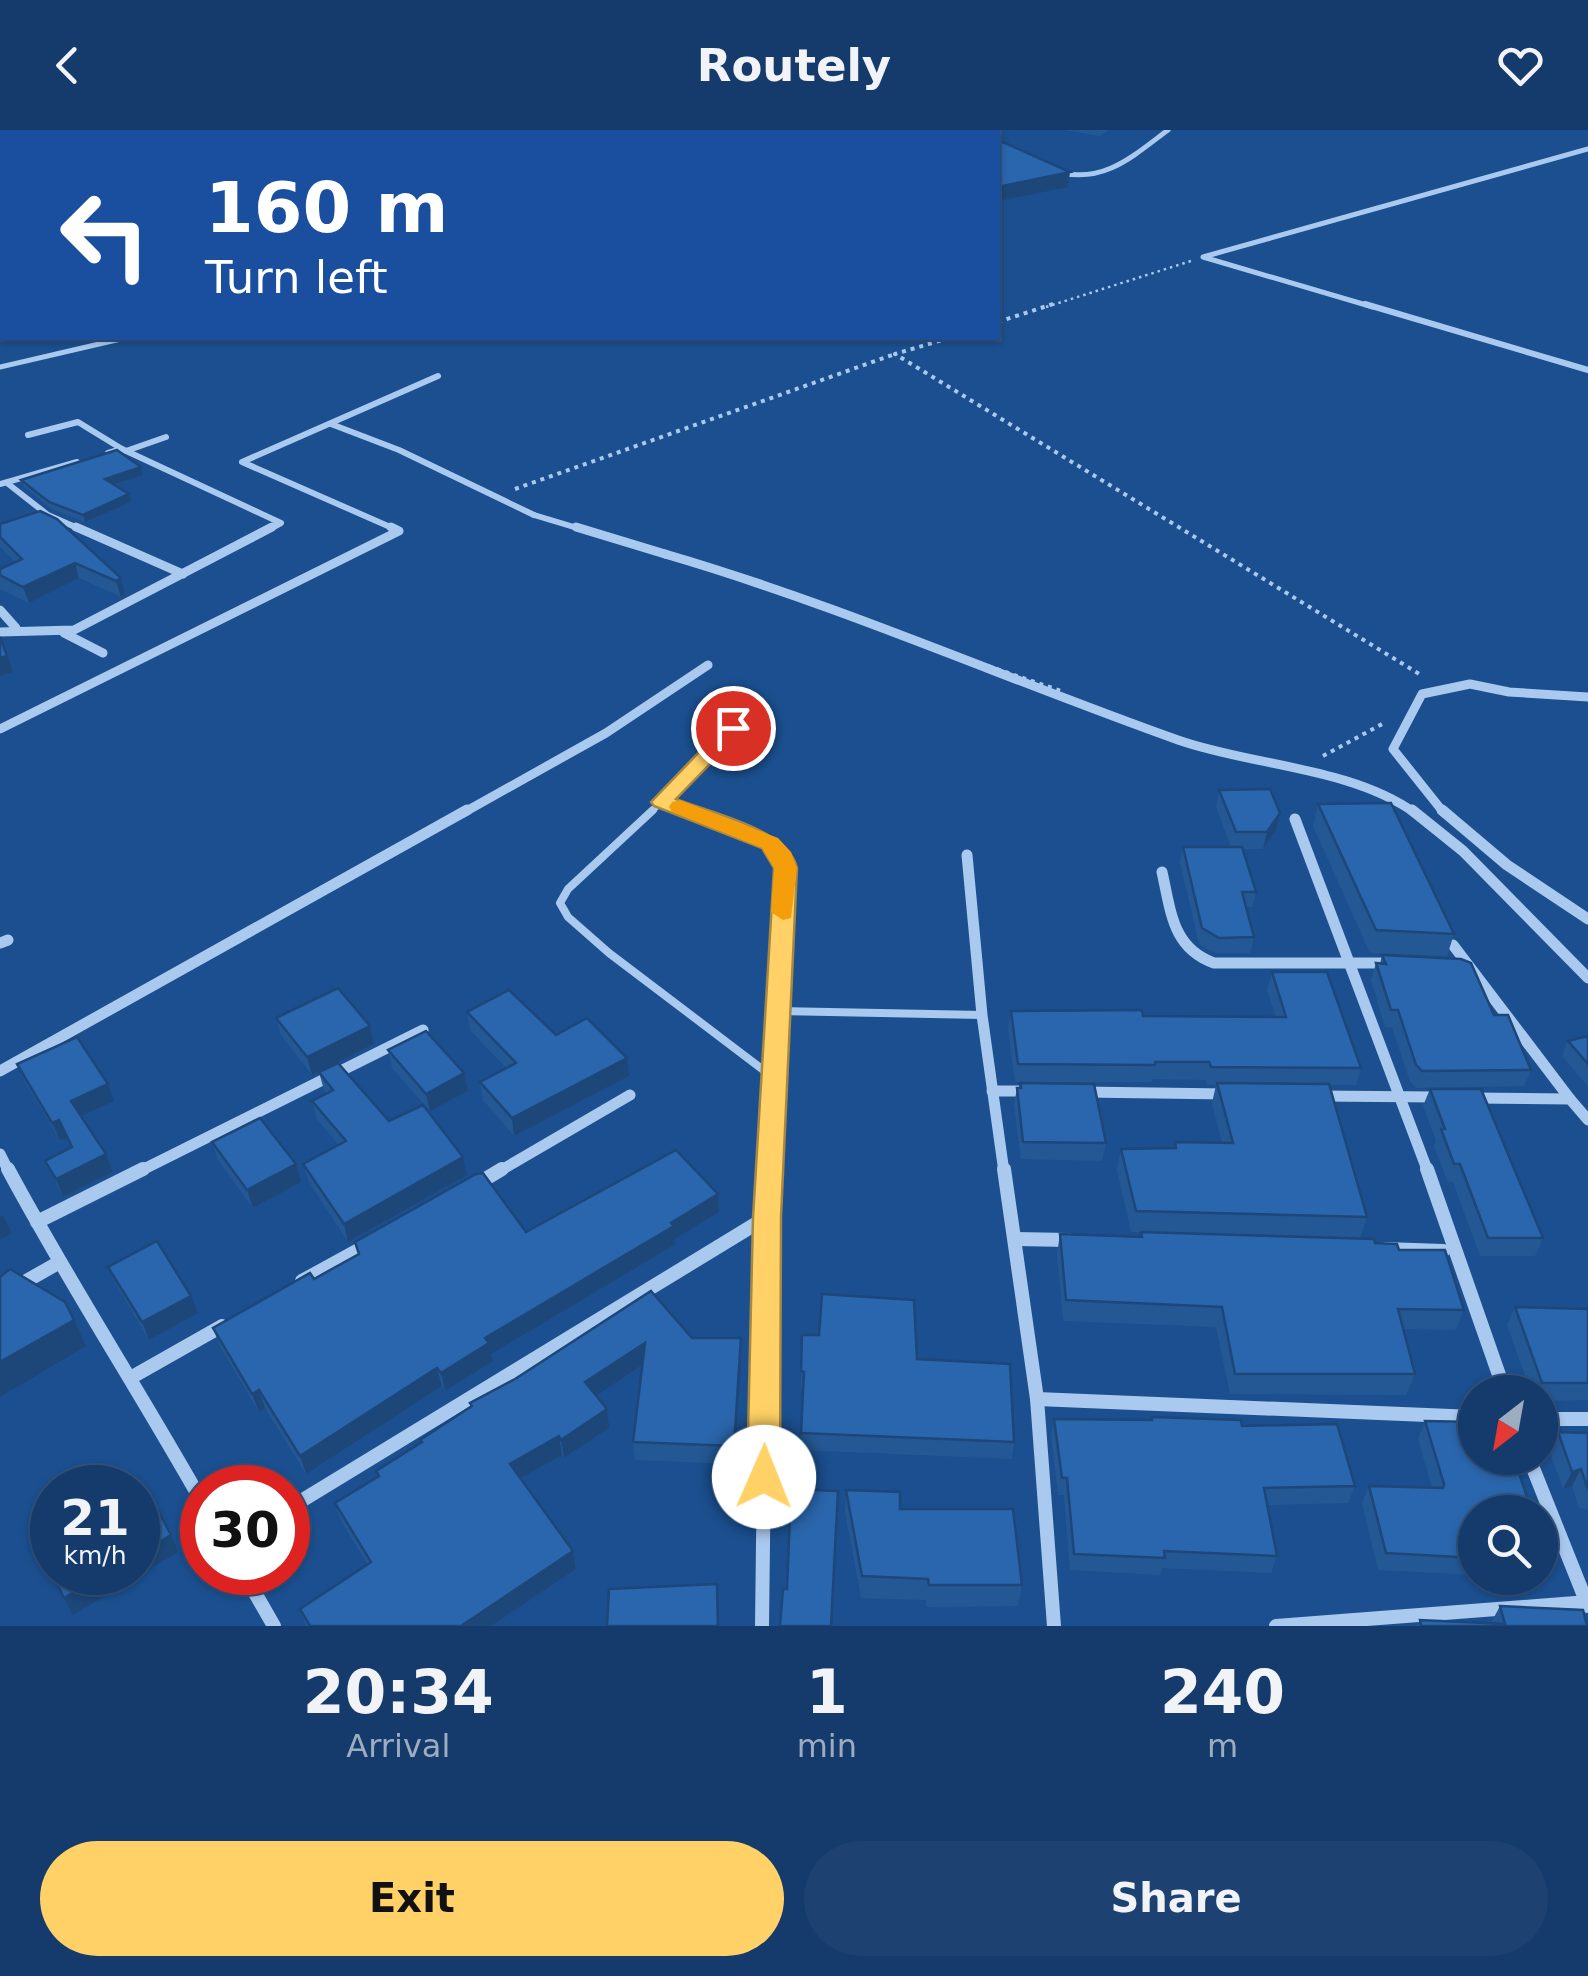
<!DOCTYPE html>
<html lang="en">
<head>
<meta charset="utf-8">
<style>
  :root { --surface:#143b6b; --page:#1d4271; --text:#f1f3f6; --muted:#9dadc1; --line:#33557e; --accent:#ffd166 }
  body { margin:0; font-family:"DejaVu Sans",sans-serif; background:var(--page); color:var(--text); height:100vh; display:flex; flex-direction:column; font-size:38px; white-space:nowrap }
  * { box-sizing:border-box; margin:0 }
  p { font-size:32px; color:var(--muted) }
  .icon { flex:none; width:55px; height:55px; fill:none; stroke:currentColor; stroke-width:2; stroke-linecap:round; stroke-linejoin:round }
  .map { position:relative; height:1496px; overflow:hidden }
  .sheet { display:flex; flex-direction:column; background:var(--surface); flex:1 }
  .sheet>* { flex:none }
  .banner { position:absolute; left:0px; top:0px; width:1000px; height:210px; box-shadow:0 2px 8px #0004,0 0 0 2px var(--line); background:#1a4fa0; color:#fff; overflow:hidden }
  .needle { width:65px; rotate:211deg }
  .fabs { position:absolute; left:1458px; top:1245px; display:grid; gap:20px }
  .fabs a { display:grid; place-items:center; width:100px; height:100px; border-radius:50%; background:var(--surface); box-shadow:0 2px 8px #0004,0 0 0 2px var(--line); font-size:50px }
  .speed { position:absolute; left:30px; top:1335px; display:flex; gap:20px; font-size:50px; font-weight:700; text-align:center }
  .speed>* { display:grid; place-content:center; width:130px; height:130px; border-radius:50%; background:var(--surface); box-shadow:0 2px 8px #0004,0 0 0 2px var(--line); line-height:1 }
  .speed small { font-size:25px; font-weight:400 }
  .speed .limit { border:15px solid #d22; background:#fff; color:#111 }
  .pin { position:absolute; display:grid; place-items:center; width:85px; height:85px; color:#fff; margin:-42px; border:5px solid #fff; border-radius:50%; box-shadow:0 2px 10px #0007 }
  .me { position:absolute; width:110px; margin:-55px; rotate:1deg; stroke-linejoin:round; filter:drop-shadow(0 0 8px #0008) }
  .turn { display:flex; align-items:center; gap:35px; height:210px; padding:0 40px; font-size:45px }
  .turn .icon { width:130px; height:130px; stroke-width:2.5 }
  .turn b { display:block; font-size:70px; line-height:85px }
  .eta { display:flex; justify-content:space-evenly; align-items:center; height:170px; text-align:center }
  .eta b { font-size:60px; font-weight:600; line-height:70px }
  .action { display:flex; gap:20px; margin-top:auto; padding:20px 40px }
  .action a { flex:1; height:115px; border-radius:60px; background:var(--accent); color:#111; font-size:40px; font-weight:600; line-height:115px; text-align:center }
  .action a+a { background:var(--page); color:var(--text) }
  header { display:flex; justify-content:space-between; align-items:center; height:130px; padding:0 40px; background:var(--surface); font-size:45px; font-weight:600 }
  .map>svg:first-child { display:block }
</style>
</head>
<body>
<header><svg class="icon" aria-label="back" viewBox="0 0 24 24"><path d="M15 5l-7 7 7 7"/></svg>Routely<svg class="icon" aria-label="heart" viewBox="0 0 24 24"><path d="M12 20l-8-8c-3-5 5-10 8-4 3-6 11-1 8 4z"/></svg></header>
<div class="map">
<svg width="1588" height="1496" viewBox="0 0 1588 1496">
  <rect width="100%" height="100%" fill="#1b4f8f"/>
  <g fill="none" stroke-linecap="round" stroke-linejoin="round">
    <!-- path-far1 -->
    <polyline stroke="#a9c9ee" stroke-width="2.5" stroke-dasharray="2.5 4" stroke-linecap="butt" points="1046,177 1191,131"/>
    <!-- path -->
    <g stroke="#a9c9ee" stroke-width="4" stroke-dasharray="4 5" stroke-linecap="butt">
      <polyline points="998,192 1053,174"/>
      <polyline points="949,208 895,224 1421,545"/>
      <polyline points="515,359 895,224"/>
      <polyline points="1323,626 1384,593"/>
    </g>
    <!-- lane-far3 -->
    <polyline stroke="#a9c9ee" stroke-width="5" points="0,237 125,208"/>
    <!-- lane-far2 -->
    <g stroke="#a9c9ee" stroke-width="6">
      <polyline points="650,683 662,672"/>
      <polyline points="691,683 662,672 733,598"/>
    </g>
    <!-- lane-far1 -->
    <g stroke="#a9c9ee" stroke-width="8">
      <polyline points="653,680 568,759 560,773 568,787 609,823 774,948"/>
      <polyline points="684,680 770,713 783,727 769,1042"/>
      <polyline points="778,881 982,885"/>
    </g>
    <!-- lane -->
    <polyline stroke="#a9c9ee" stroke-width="10" points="767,1087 769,1039"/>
    <!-- street-far4 -->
    <g stroke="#a9c9ee" stroke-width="5">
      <path d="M1058,42c46,12 75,-16 110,-42"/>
      <polyline points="1373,177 1203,127 1588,19"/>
    </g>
    <!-- street-far3 -->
    <g stroke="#a9c9ee" stroke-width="6">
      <polyline points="1365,174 1588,240"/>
      <polyline points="331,294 399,320 534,385"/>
      <polyline points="28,305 78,292 122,319"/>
      <polyline points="126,321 166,307"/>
      <polyline points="108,323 122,319 281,393 268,400"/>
      <polyline points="7,353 48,385 82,400"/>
      <polyline points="0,354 77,332"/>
      <polyline points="397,400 242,332 438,246"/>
    </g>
    <!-- street-far2 -->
    <g stroke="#a9c9ee" stroke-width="9">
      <polyline points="76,397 183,444"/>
      <path d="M665,424c175,51 341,125 513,186 74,26 173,27 237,73"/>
      <polyline points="0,480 16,498"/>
      <polyline points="0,502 74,500 272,397"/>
      <polyline points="64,503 103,523"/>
      <polyline points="0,599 399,401 391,397"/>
      <polyline points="463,683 606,603 708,535"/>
      <polyline points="1444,683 1393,619 1422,564 1470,554 1509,562 1588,567"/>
    </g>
    <!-- street-far1 -->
    <g stroke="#a9c9ee" stroke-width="11">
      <polyline points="1412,680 1463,721 1588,848"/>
      <polyline points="1442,680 1507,735 1588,789"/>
      <polyline points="1295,689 1428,1042"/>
      <polyline points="967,725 982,885 1004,1042"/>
      <path d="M1162,742c9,39 10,76 52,91h178"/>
      <polyline points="0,813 8,810"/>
      <polyline points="1453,815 1570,969"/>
      <polyline points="0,941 467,680"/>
      <polyline points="992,961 1026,961"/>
      <polyline points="1083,962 1226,964"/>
      <polyline points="1318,966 1436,967"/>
      <polyline points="1473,968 1570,969 1588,990"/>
      <polyline points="0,1024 9,1042"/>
      <polyline points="138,1042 423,900"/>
      <polyline points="498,1042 630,965"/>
    </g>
    <!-- street -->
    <g stroke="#a9c9ee" stroke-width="14">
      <path d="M8,1039c61,114 131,221 194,333"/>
      <polyline points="1004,1039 1037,1269 1054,1496"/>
      <polyline points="1427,1039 1505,1262"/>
      <polyline points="477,1054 502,1039"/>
      <polyline points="37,1092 143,1039"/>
      <polyline points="1016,1109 1068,1110"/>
      <polyline points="1385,1119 1443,1121"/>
      <polyline points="302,1151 366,1116"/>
      <polyline points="0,1166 58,1133"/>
      <polyline points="132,1247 222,1196"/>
      <polyline points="1037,1269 1475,1287"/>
      <polyline points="1540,1289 1588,1289"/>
      <polyline points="1529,1328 1588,1476"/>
      <polyline points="288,1379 767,1087"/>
      <polyline points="243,1442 274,1496"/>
      <polyline points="762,1496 767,1087"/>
      <polyline points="1276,1496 1588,1472"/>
    </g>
    <!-- path-bridge -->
    <polyline stroke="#a9c9ee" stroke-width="4" stroke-dasharray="4 5" stroke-linecap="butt" points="903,507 1064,562"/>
    <!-- street-bridge-far1 -->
    <polyline stroke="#a9c9ee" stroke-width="6" points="534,385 584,400"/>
    <!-- street-bridge -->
    <polyline stroke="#a9c9ee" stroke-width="9" points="576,397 665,424"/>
  </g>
  <!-- wall -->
  <g fill="#245895">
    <polygon points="29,0 976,0 982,2 30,2"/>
    <polygon points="1065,0 1109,0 1100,6"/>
    <polygon points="141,337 143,345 114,355 131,372 85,392 52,379 24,357 21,350"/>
    <polygon points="0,394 121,448 125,464 121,467 79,448 29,473 0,459 0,439 15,432 0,417"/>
    <polygon points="1219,660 1276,700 1263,719 1242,719 1256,762 1252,777 1246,777 1254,807 1250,823 1215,823 1199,814 1180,732 1183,717 1231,717 1216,677"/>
    <polygon points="1318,674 1454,804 1447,826 1370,823 1313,696"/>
    <polygon points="1382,825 1494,885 1531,940 1524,956 1416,958 1410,951 1392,897 1385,897 1371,850 1376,833 1380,834"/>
    <polygon points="1272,842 1361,938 1356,955 1329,955 1367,1087 1360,1108 1131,1102 1117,1040 1121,1019 1174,1018 1175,1012 1222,1013 1212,973 1216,955 1207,955 1205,950 1152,949 1152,952 1015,952 1008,898 1011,881 1143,886 1276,887 1267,860"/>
    <polygon points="467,882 556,905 629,946 514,1006 483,970 480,952 506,938 470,900"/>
    <polygon points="276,888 370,896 374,914 312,945 281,905"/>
    <polygon points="1588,906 1588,956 1562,926 1568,911"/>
    <polygon points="388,920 468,961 430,981 392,938"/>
    <polygon points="17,934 114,971 81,987 106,1024 113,1042 63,1067 45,1031 72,1018 67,1008 60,1010 25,952"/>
    <polygon points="319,942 389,991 463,1027 467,1045 348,1112 309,1052 303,1034 339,1015 317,989 312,971 326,963 324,960"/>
    <polygon points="1020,953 1106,1013 1102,1031 1021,1029 1014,975 1017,958 1019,958"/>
    <polygon points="1430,959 1543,1108 1535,1126 1480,1126 1453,1052 1448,1052 1434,1017 1436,1011 1423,976"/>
    <polygon points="212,1012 301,1052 253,1078 218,1030"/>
    <polygon points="718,1064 719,1082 675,1109 676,1114 491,1224 493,1231 445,1261 442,1256 306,1344 265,1278 259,1282 220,1216 213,1198 314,1149 526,1102"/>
    <polygon points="1141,1102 1375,1113 1399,1120 1464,1180 1456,1200 1403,1199 1415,1244 1406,1265 1230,1264 1216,1197 1063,1191 1057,1124 1060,1104 1140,1107"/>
    <polygon points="108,1137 191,1166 198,1183 149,1210 116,1154"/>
    <polygon points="1515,1177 1588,1179 1588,1270 1540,1271 1540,1262 1531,1262 1507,1195"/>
    <polygon points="802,1205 917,1229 1014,1312 1012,1329 801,1320 803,1259 801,1259"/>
    <polygon points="692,1208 741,1227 735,1334 635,1330 633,1312 643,1235 596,1265 609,1298 564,1328 562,1325 521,1348 573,1421 576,1439 491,1496 306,1496 300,1479 368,1435 341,1391 335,1373 377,1347 376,1341 421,1313 420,1310 471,1277 470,1273"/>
    <polygon points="1152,1287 1242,1296 1355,1356 1348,1373 1267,1375 1277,1426 1271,1443 1162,1438 1160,1445 1070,1440 1064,1365 1058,1365 1051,1306 1054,1289 1151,1290"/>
    <polygon points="1425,1291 1475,1382 1475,1445 1378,1440 1362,1373 1369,1356 1432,1358 1418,1309"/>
    <polygon points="1558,1302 1588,1303 1588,1379 1579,1378 1572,1356 1563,1359 1549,1320"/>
    <polygon points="846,1360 900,1379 1022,1455 1018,1476 926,1477 926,1470 861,1468 845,1382"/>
    <polygon points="1540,1409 1547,1432 1540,1444"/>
    <polygon points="1500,1476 1587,1496 1417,1496 1420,1490 1491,1493"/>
  </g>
  <!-- shaded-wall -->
  <g fill="#1d4779">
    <polygon points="314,0 343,0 344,2 301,2"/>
    <polygon points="1070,42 1068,57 998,71 998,57"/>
    <rect x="0" y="45" width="2" height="20"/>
    <polygon points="2,152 2,175 0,175 0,153"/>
    <polygon points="141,337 143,345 107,357 105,349"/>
    <polygon points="129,364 131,372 85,392 83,385"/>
    <polygon points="75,433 79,448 29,473 23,457"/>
    <polygon points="121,448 125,464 121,467 116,451"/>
    <polygon points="7,526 13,542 0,546 0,528"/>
    <polygon points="1280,683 1276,700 1263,719 1267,702"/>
    <polygon points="370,896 374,914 312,945 307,927"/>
    <polygon points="627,928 629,946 514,1006 512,988"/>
    <polygon points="464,943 468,961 430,981 426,964"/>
    <polygon points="108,954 114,971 78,988 71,971"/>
    <polygon points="59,990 67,1008 60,1010 52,993"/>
    <polygon points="106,1024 113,1042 63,1067 56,1049"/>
    <polygon points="463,1027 467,1045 348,1112 344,1094"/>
    <polygon points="296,1034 301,1052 253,1078 247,1060"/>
    <polygon points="718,1064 719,1082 675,1109 676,1114 491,1224 493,1231 445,1261 441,1243 485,1208"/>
    <polygon points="3,1086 12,1103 0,1110 0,1087"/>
    <polygon points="191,1166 198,1183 149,1210 142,1192"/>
    <polygon points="74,1190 86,1216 0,1267 0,1232"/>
    <polygon points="741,1208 741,1227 735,1334 734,1316"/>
    <polygon points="645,1213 647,1232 588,1271 585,1252"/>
    <polygon points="437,1238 442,1256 306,1344 300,1326"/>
    <polygon points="259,1260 265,1278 259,1282 252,1264"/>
    <polygon points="607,1279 609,1298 564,1328 561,1310"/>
    <polygon points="559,1306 562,1325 514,1352 510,1334"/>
    <polygon points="1581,1339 1572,1356 1563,1359 1572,1342"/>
    <polygon points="171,1405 178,1422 73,1485 64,1468 108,1442 138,1442 138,1425"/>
    <polygon points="573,1421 576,1439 491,1496 461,1496"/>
  </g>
  <!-- building -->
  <g fill="#2a66ad" stroke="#1d4779" stroke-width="2.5">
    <polygon points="40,0 314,0 301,2 43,2"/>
    <polygon points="351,0 976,0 982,2 355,2"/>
    <polygon points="998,10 1070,42 998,57"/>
    <polygon points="0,13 2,16 2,45 0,45"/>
    <polygon points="0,97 2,97 2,152 0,153"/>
    <polygon points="117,320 141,337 105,349 129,364 83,385 49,372 21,350"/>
    <polygon points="40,381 57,389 121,448 116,451 75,433 23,457 0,445 0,439 22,429 0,407 0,394"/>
    <polygon points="0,507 7,526 0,528"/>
    <polygon points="1270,659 1280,683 1267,702 1236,702 1219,660"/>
    <polygon points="1391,673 1454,804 1376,800 1318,674"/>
    <polygon points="1183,717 1242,717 1256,762 1242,762 1254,807 1219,808 1202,798"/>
    <polygon points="1382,825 1461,829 1471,833 1494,885 1508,885 1531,940 1422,941 1416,935 1398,880 1391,880 1376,833 1386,834"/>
    <polygon points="1272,842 1327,842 1361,938 1211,937 1209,932 1155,932 1155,935 1018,934 1011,881 1142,880 1143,886 1286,887"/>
    <polygon points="338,858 370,896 307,927 276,888"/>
    <polygon points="509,860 556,905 587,888 627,928 512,988 480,952 516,933 467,882"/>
    <polygon points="426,901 464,943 426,964 388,920"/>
    <polygon points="1588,906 1588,934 1568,911"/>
    <polygon points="77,907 108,954 71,971 106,1024 56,1049 45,1031 72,1017 59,990 52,993 17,934"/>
    <polygon points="338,933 389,991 423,975 463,1027 344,1094 303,1034 346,1011 312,971 333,960 319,942"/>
    <polygon points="1020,953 1094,954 1106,1013 1023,1012 1017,958 1021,958"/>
    <polygon points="1217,953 1329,954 1367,1087 1136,1081 1121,1019 1176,1018 1175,1012 1233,1013"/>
    <polygon points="1430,959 1481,959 1543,1108 1488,1108 1460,1034 1454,1034 1441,999 1445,999"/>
    <polygon points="260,988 296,1034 247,1060 212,1012"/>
    <polygon points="676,1020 718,1064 671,1093 674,1096 485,1208 489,1213 441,1243 437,1238 300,1326 259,1260 252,1264 213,1198 310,1143 314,1149 359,1124 355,1112 476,1044 483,1043 526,1102"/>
    <polygon points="1141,1102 1374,1109 1375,1113 1397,1114 1399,1120 1445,1120 1464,1180 1398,1179 1415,1244 1235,1244 1222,1177 1066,1170 1060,1104 1142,1107"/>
    <polygon points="157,1111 191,1166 142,1192 108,1137"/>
    <polygon points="10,1139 65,1172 74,1190 0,1232 0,1147"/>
    <polygon points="651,1161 692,1208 741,1208 734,1316 633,1312 645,1213 585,1252 607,1279 561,1310 559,1306 510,1334 573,1421 461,1496 310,1496 300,1479 371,1432 335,1373 379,1346 376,1341 422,1312 420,1310 472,1276 470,1273 515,1249"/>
    <polygon points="822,1164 914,1170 917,1229 1010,1234 1014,1312 801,1303 804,1242 801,1241 802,1205 819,1205"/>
    <polygon points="1515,1177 1588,1179 1588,1253 1542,1253"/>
    <polygon points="1152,1287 1241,1290 1242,1296 1337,1294 1355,1356 1264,1358 1277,1426 1164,1421 1165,1428 1074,1424 1067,1348 1062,1348 1054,1289 1152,1290"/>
    <polygon points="1425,1291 1475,1292 1475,1328 1514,1328 1532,1382 1475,1382 1475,1428 1386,1423 1369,1356 1443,1358 1444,1354"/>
    <polygon points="1558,1302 1588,1303 1588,1359 1581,1339 1572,1342"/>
    <polygon points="791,1359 838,1361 831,1496 780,1496 783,1459 787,1459"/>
    <polygon points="846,1360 900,1362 900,1379 1013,1379 1022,1455 929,1455 928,1449 862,1446"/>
    <polygon points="149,1363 171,1405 138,1425 138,1369"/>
    <polygon points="1540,1409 1547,1432 1540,1431"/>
    <polygon points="52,1418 52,1442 108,1442 64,1468 43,1424"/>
    <polygon points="717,1454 718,1496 607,1496 609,1459"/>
    <polygon points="1500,1476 1583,1480 1587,1496 1421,1496 1420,1490 1505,1494"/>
  </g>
  <!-- route -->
  <path fill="#ffd166" stroke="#a68842" stroke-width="2.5" d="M733,592l7,2v9l-64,66c34,14 112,30 121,69l-16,349 -1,260 -5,11 -11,4 -12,-4 -5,-11 6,-260 21,-349 -12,-20 -108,-42 -3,-4 75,-78z"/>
  <!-- slow -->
  <polygon fill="#f59e0b" points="680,670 778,708 791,722 797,738 791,788 783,790 771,782 774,738 762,718 672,682 669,677 672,672"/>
</svg>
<div class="fabs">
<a><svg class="needle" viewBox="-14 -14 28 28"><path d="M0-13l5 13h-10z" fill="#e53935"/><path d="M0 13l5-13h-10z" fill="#9dadc1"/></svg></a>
<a><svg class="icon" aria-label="search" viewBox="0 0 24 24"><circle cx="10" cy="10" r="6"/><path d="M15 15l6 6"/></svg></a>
</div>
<div class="speed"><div>21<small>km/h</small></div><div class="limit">30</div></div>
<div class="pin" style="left:733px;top:598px;background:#d93025"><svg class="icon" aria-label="arrive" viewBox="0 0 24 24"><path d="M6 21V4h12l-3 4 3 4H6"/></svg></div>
<svg class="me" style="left:764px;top:1347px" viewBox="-20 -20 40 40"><circle r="19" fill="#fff"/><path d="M0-13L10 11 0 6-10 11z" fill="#ffd166"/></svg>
<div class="banner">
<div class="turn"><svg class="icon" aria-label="left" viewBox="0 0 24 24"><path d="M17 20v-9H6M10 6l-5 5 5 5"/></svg><div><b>160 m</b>Turn left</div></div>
</div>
</div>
<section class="sheet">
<div class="eta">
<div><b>20:34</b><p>Arrival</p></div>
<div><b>1</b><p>min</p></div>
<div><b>240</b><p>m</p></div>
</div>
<div class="action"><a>Exit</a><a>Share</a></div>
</section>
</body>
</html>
